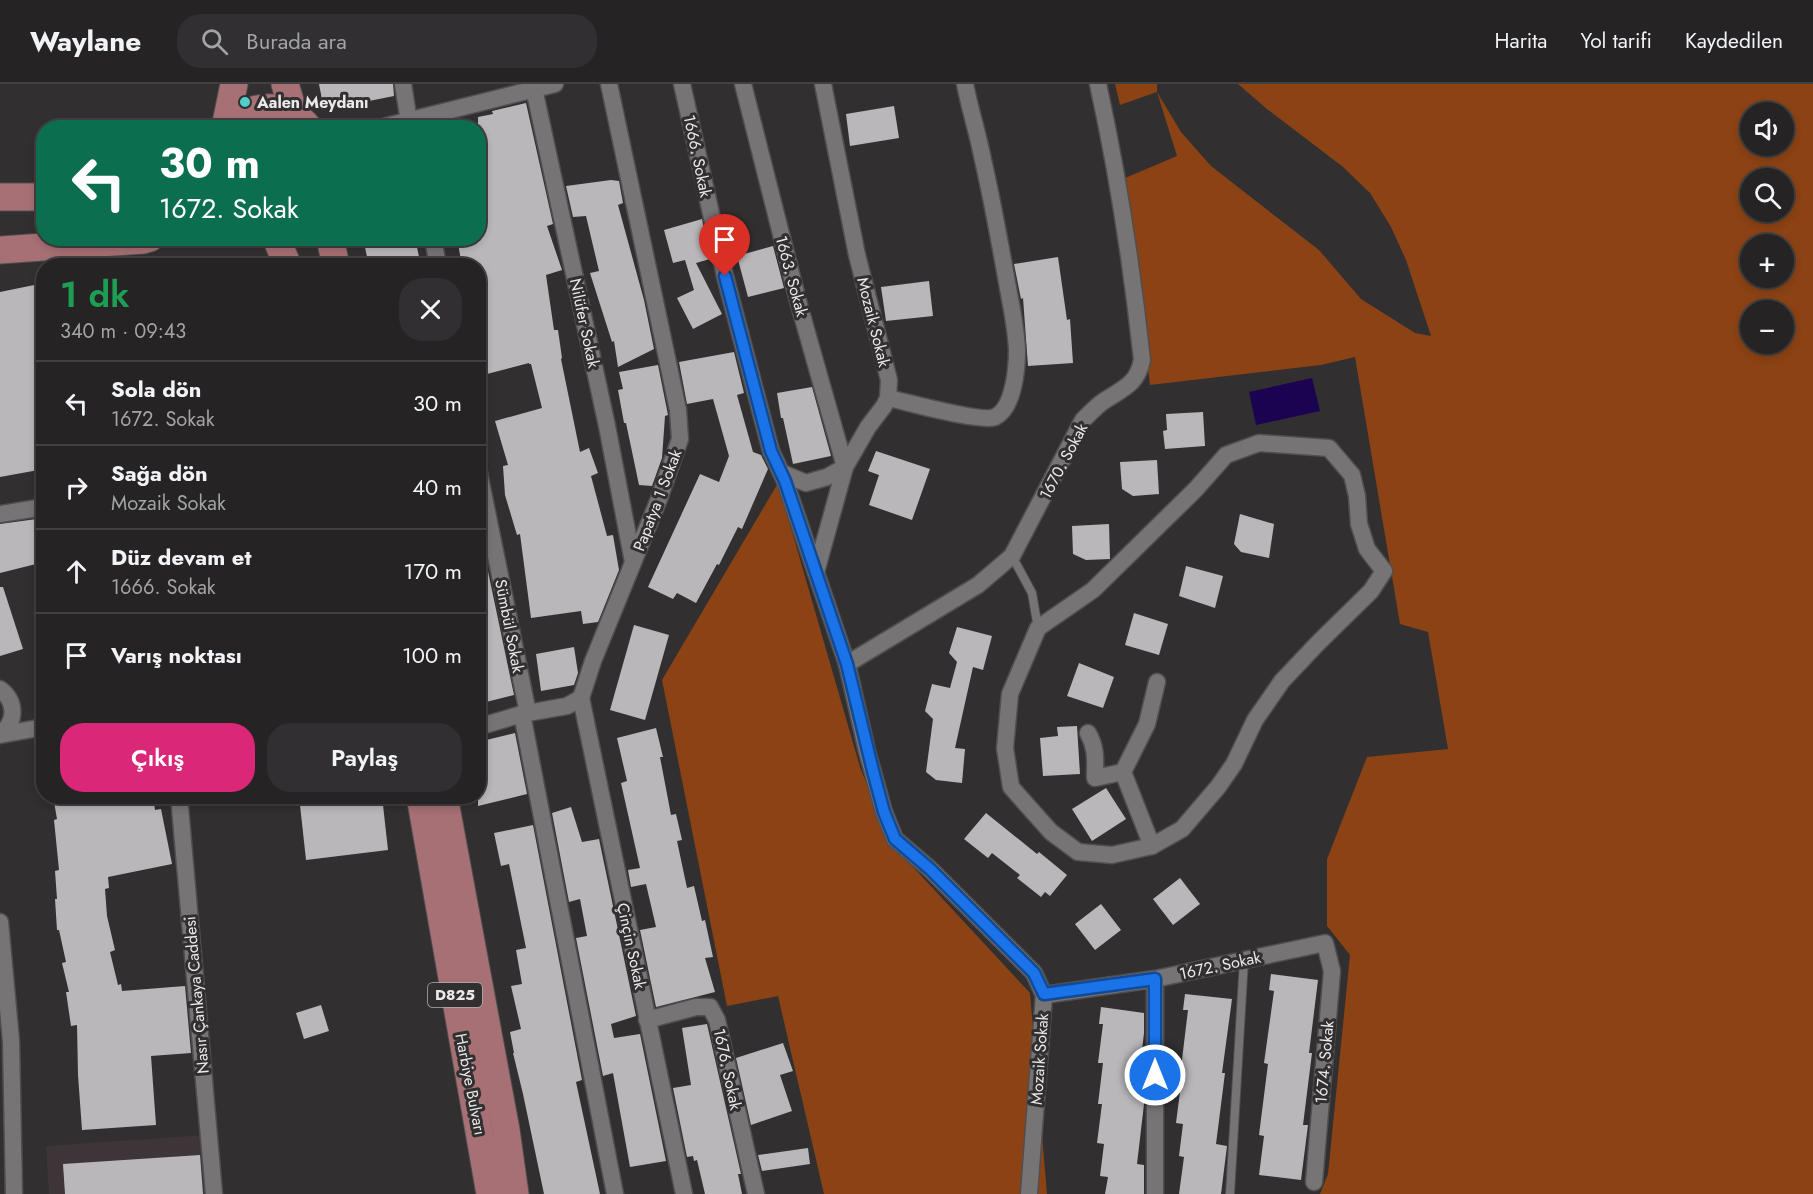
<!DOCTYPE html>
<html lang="tr">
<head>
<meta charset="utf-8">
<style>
  :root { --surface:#252324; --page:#312f31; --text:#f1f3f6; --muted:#a3a4a6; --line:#424041; --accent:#db2777 }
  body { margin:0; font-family:Jost,sans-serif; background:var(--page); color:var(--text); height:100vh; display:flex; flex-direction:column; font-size:22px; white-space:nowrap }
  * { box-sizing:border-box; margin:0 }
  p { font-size:20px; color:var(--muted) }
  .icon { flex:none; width:33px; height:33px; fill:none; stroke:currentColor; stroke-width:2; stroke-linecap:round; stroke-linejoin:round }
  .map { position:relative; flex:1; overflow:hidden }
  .side { position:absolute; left:36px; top:174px; width:450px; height:546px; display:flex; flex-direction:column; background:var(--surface); border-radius:24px; box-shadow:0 3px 9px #0003,0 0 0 2px var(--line) }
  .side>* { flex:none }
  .top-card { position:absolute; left:36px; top:36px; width:450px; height:126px; border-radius:24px; box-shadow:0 3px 9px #0003,0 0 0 2px var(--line); background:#0b6e4f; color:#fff; overflow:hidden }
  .tools { position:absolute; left:1740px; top:18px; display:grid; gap:12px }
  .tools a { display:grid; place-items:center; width:54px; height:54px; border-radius:50%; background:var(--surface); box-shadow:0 3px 9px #0003,0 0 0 2px var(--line); font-size:30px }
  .pin { position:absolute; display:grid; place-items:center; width:51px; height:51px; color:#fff; margin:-62px -26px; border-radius:50% 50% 50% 0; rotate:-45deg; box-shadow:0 0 6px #0007 }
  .pin .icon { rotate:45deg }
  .me { position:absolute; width:66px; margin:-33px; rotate:0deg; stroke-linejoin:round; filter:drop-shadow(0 0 4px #0008) }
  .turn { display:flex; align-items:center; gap:21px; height:126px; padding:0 24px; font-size:27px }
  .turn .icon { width:78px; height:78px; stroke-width:2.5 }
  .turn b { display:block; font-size:42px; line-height:51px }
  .round { display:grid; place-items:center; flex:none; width:63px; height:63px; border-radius:24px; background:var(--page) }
  .head { display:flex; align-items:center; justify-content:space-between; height:102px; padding:0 24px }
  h1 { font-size:36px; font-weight:600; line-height:45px; color:#1e9e55 }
  .action { display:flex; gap:12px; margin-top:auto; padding:12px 24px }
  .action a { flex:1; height:69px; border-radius:24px; background:var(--accent); color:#fff; font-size:24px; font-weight:600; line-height:69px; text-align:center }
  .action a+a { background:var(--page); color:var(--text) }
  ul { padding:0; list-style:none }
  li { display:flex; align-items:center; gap:18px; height:84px; padding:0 24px; border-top:2px solid var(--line) }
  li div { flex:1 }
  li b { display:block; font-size:22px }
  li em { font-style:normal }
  header { display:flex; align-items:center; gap:36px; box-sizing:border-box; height:84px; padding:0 30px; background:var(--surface); border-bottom:2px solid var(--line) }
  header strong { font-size:28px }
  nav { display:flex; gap:33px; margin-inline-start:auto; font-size:21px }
  .search { width:420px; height:54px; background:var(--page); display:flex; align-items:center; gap:15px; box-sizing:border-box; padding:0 21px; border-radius:24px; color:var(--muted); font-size:22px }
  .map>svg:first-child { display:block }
</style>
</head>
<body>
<header>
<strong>Waylane</strong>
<div class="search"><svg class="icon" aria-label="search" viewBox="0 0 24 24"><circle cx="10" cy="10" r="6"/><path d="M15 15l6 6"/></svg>Burada ara</div>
<nav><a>Harita</a><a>Yol tarifi</a><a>Kaydedilen</a></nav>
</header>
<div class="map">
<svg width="1813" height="1110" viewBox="0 0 1813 1110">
  <rect width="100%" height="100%" fill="#312f30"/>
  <!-- built -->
  <polygon fill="#3e3539" points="206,1051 210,1110 49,1110 46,1062"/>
  <!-- green -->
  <g fill="#8b4214" fill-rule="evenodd">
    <path d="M1115,0h42v8l24,40 30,34 108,84 42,49 54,34 16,3 -25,-76 -15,-33 -21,-34 -27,-26 -76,-58 -29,-25h575v1110h-493l8,-20 22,-219 -23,-29v-67l40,-102 81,-8 -20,-117 -28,-8 -45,-267 -34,8 -171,20 -25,-207 52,-22 -20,-64 -37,13zM1750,28h34v34h-34zM1750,94h34v34h-34zM1750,160h34v34h-34zM1750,226h34v34h-34z"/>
    <polygon points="778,399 860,683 889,757 1030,909 1047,1110 824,1110 778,912 727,922 662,596"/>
  </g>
  <!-- water -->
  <polygon fill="#1c0351" points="1312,294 1320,327 1256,341 1249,308"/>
  <!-- building -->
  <g fill="#b9b7ba">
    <polygon points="319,0 393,0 394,12 324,26"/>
    <polygon points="526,19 553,140 547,142 562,186 546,191 554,246 558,246 562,274 561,275 580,368 589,364 598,389 591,392 607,452 613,451 619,486 598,538 583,540 581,527 531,534 520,450 517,451 505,411 503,382 508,381 495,337 542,324 531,280 529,280 529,279 487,290 478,256 478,182 462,182 457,154 478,154 478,33 493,30 492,27"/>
    <polygon points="894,22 899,54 850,62 846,30"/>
    <polygon points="611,96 619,97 623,119 618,121 644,216 654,265 618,283 614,257 612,258 590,189 599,187 586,132 573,133 566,102"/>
    <polygon points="702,135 710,175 696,179 722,230 693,245 677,214 694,206 685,176 673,179 664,146"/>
    <polygon points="363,154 415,154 421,182 369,182"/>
    <polygon points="773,162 784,204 748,213 737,172"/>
    <polygon points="1058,173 1067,236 1070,235 1073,279 1028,282 1023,214 1021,215 1014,180"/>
    <polygon points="929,197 933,232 886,237 881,203"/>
    <polygon points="44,199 44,385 0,393 0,208"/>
    <polygon points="734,268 744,309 737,311 753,368 761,371 768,385 742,445 738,443 719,481 717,480 696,519 677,509 673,515 648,503 700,390 719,398 729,372 713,315 687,320 679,278"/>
    <polygon points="658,281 668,331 665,332 662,374 652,402 639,401 626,339 624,339 618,306 623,305 619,288"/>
    <polygon points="812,303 831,372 793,380 783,334 781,334 777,309"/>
    <polygon points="1203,328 1205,362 1165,365 1163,347 1167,346 1166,330"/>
    <polygon points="876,367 930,385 912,436 869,421 879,391 868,387"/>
    <polygon points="1157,376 1159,410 1133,412 1122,405 1120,378"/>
    <polygon points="1240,430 1274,440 1269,474 1241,468 1234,460"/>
    <polygon points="44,434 44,478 0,489 0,440"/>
    <polygon points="1109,440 1110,475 1086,476 1073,470 1072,442"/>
    <polygon points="486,478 514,611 478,620 478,479"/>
    <polygon points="1186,482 1223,492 1215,524 1179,512"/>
    <polygon points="0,503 3,503 23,565 0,572"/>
    <polygon points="1134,529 1168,540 1159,571 1125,561"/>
    <polygon points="634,541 669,551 645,636 610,626"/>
    <polygon points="957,543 992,552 983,586 973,583 955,664 965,665 962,699 936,696 926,688 933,635 925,627 932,600 950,604 957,578 949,569"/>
    <polygon points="574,563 578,589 574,601 541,607 536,570"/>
    <polygon points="1079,579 1114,593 1103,624 1067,612"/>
    <polygon points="1077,642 1080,690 1043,692 1040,654 1058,652 1057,643"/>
    <polygon points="656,644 663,673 660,673 671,731 676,730 682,756 677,757 687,804 694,802 702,837 705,836 713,873 705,874 715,908 656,923 640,846 656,843 646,800 631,803 628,786 640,784 621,699 627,697 617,654"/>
    <polygon points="515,649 527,710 478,722 478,658"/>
    <polygon points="1106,704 1126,735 1092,757 1072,725"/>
    <polygon points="53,712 153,712 155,726 161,725 172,780 108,793 109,804 105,805 107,832 115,866 110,868 118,901 121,900 122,907 185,902 191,969 151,972 156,1041 82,1046 78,991 77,941 71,942 66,908 69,908 62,879 66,878 59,846 57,846 55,815 57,815 55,787 59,786 54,736 57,735"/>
    <polygon points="299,712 382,712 388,766 306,776"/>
    <polygon points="571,723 582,758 599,755 636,932 611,940 614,954 640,950 666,1077 630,1083 613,989 603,992 576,854 587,852 580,815 569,818 552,729"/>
    <polygon points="986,729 1037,770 1039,768 1067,791 1050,812 1045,808 1041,813 1017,794 1020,791 992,769 988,774 964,755"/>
    <polygon points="533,741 582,996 576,998 600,1110 544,1110 523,1010 513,969 514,969 510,948 521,945 511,902 522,900 516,866 526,864 509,780 501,782 494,749"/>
    <polygon points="1180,794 1200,820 1173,841 1153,815"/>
    <polygon points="1101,820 1121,846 1095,866 1075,840"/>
    <polygon points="1271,890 1318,896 1309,969 1312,969 1303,1041 1308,1041 1301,1096 1259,1091 1264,1052 1259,1051 1268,980 1264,979 1274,907 1269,906"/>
    <polygon points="1185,910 1232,915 1222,989 1225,989 1216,1060 1227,1062 1221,1110 1179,1110 1184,1073 1179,1072 1183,1040 1176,1039 1181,1000 1177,1000 1178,984 1181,984 1188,926 1183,926"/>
    <polygon points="321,921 329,947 304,955 296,929"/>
    <polygon points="1101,923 1144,929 1144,949 1137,1008 1144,1009 1144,1020 1137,1080 1144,1081 1144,1110 1105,1110 1108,1093 1100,1092 1104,1060 1097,1059 1102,1020 1098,1020 1103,979 1098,979 1103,940 1099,940"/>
    <polygon points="707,940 741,1090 738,1090 742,1110 705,1110 697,1076 694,1077 693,1072 687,1073 673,1004 691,1001 682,944"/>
    <polygon points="783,959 793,987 780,991 792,1027 751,1041 736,974"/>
    <polygon points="808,1064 810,1080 762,1087 758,1071"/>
    <polygon points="200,1071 203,1110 65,1110 63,1080"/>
  </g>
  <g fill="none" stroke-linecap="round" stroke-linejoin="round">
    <defs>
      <g id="lane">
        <polyline points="1012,472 1032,509 1038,544"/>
        <polyline points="1230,1110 1244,876"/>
      </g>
      <g id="street">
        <polyline points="403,0 410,44"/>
        <polyline points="533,0 607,342 633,478"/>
        <polyline points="682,0 725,192 771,367 785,397 847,580 867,667 884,728 895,755 930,785 1034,889 1044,911 1029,1110"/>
        <polyline points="743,0 798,217 845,383 827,393 806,399 782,389"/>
        <polyline points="379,44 555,0"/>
        <polyline points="433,154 438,182"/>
        <path d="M888,314c19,4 94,25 107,19 19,-9 22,-49 22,-67 -1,-25 -7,-49 -11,-73 -7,-39 -14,-78 -23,-117 -5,-26 -13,-50 -18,-76"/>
        <polygon points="1259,359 1329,364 1352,391 1357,412 1359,440 1367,465 1384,487 1371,507 1318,559 1282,597 1255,636 1234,680 1218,703 1182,745 1152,762 1112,771 1078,768 1051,748 1011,703 1005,664 1010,610 1038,544 1093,506 1196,405 1226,371"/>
        <polyline points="478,384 528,629"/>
        <polyline points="0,430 44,423"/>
        <polyline points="816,488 845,383 868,343 884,322 888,314 889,296 857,171 823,0"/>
        <path d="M847,580l131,-79 34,-29 71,-136c6,-6 12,-12 18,-17 20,-14 36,-17 41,-43 -10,-93 -24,-185 -44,-276"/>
        <path d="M0,605c16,12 17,33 0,45"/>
        <polyline points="581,614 684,1110"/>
        <polyline points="522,630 615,1110"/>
        <polyline points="478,643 522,630 567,622 581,614 593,577 659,415 680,355 678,326 609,0"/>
        <path d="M1088,649c9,16 7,28 7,45l28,-6"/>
        <polyline points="0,651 44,643"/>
        <polyline points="179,712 214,1110"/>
        <polyline points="1152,762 1123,688 1147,640 1157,598"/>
        <polyline points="0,838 11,957 14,1110"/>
        <polyline points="1155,895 1155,1110"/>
        <polyline points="1044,911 1155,895 1325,859 1332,887 1314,1098"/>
        <polyline points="647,936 696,923 710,923 717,936 756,1110"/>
      </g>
      <g id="primary">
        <polyline points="285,0 294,30"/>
        <path d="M225,44c25,-25 60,-29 84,0"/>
        <polyline points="225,44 234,0"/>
        <polyline points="0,113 44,113"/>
        <polyline points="276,154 288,182"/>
        <polyline points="330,154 336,182"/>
        <polyline points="0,166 143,156 150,154"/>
        <polyline points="420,712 490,1110"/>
        <polyline points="444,712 506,1046 515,1110"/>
      </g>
    </defs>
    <!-- lane casing -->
    <use href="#lane" stroke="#504e4f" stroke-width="10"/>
    <!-- street casing -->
    <use href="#street" stroke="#504e4f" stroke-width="19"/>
    <!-- primary casing -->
    <use href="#primary" stroke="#504e4f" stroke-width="29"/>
    <!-- lane -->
    <use href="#lane" stroke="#777475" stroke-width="8"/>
    <!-- street -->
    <use href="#street" stroke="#777475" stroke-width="16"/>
    <!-- primary -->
    <use href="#primary" stroke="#a67074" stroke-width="27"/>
  </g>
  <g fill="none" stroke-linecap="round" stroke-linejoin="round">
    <defs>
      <polyline id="route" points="725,192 771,367 785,397 847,580 873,687 884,728 895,755 930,785 1034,889 1044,910 1155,895 1155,991"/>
    </defs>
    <!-- route casing -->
    <use href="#route" stroke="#114b97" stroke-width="15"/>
    <!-- route -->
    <use href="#route" stroke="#1a73e8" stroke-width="10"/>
  </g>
  <!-- markers -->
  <circle fill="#52cdcc" stroke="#312f30" stroke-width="2" cx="245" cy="18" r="6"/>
  <g text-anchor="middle" stroke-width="6" stroke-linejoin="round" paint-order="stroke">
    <!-- shield labels -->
    <rect fill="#312f30" stroke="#b3b1b2" stroke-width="1.5" x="428" y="899" width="54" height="24" rx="4.5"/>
    <g font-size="15" font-weight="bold" fill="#ebe9ea">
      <text x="455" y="916">D825</text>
    </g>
    <!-- poi labels -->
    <g font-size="16" font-weight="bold" fill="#ebe9ea" stroke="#312f30" text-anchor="start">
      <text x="257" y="24">Aalen Meydanı</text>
    </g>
    <!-- street labels -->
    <g font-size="16" fill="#ebe9ea" stroke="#312f30">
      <text transform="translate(698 72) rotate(78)" y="6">1666. Sokak</text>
      <text transform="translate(792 192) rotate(75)" y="6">1663. Sokak</text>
      <text transform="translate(874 238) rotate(76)" y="6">Mozaik Sokak</text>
      <text transform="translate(585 239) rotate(78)" y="6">Nilüfer Sokak</text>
      <text transform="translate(1063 377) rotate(-62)" y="6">1670. Sokak</text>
      <text transform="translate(657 416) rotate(-69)" y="6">Papatya 1 Sokak</text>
      <text transform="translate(510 542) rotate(79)" y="6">Sümbül Sokak</text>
      <text transform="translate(632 862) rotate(78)" y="6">Çinçin Sokak</text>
      <text transform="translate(1220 881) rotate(-12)" y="6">1672. Sokak</text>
      <text transform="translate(196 911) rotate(-95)" y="6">Nasır Çankaya Caddesi</text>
      <text transform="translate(1039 975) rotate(-86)" y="6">Mozaik Sokak</text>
      <text transform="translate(1324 978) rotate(-85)" y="6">1674. Sokak</text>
      <text transform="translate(728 985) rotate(78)" y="6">1676. Sokak</text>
      <text transform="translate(471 1000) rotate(79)" y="6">Harbiye Bulvarı</text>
    </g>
  </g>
</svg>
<div class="tools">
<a><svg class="icon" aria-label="sound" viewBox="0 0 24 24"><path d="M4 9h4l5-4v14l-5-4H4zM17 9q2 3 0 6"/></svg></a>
<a><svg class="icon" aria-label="search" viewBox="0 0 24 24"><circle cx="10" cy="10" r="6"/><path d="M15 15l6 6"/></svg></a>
<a>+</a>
<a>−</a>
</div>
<div class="pin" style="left:725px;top:192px;background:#d93025"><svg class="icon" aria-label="arrive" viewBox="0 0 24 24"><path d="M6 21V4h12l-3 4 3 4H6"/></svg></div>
<svg class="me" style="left:1155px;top:991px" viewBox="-20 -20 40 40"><circle r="17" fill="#1a73e8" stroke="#fff" stroke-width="3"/><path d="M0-11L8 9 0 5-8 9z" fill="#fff"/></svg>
<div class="top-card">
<div class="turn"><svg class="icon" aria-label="left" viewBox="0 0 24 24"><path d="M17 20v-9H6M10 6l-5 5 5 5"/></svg><div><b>30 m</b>1672. Sokak</div></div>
</div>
<section class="side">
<div class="head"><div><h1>1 dk</h1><p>340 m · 09:43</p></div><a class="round"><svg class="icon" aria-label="close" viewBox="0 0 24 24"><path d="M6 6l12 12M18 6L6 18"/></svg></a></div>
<ul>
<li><svg class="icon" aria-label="left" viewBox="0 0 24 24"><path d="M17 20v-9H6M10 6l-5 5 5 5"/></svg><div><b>Sola dön</b><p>1672. Sokak</p></div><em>30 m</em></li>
<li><svg class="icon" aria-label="right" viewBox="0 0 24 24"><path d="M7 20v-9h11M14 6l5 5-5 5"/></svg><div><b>Sağa dön</b><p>Mozaik Sokak</p></div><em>40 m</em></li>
<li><svg class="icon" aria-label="ahead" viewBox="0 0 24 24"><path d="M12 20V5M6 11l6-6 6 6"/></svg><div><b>Düz devam et</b><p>1666. Sokak</p></div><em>170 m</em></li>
<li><svg class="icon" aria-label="arrive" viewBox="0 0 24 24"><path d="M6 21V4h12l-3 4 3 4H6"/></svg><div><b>Varış noktası</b></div><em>100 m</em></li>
</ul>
<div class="action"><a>Çıkış</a><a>Paylaş</a></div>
</section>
</div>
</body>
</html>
